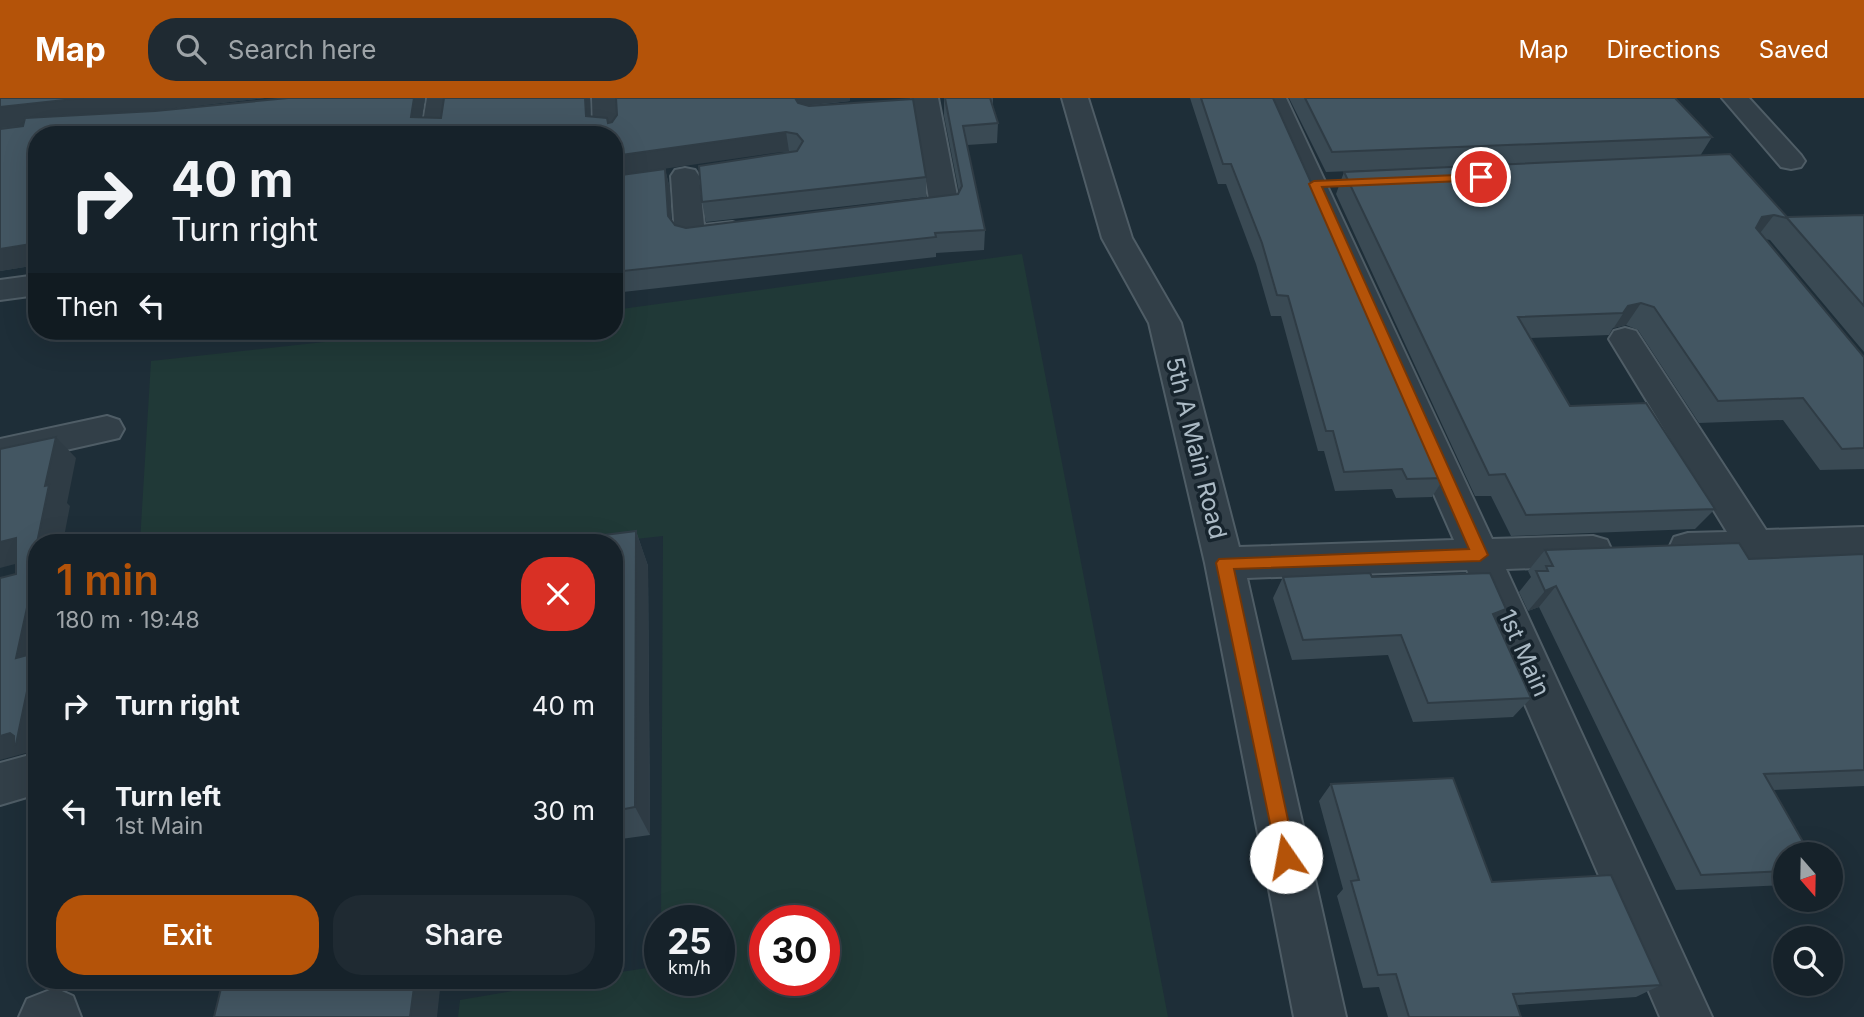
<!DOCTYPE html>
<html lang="en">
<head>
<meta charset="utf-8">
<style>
  :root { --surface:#16222a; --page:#1f2a32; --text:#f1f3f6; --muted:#9ea4a8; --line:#353f47; --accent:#b45309 }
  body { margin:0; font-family:Inter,sans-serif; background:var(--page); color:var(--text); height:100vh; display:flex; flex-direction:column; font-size:26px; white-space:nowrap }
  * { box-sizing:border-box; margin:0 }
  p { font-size:23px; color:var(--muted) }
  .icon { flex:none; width:38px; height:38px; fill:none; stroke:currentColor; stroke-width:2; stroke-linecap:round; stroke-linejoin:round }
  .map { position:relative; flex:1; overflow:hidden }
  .panel { position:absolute; left:28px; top:436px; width:595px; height:455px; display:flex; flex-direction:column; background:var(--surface); border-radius:28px; box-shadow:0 7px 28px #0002,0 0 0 2px var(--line) }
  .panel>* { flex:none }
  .hud { position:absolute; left:28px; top:28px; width:595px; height:214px; border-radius:28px; box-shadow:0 7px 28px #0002,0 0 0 2px var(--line); background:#16222a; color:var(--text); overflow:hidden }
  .needle { width:46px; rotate:160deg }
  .buttons { position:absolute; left:1773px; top:744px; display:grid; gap:14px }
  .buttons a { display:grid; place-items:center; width:70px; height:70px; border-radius:50%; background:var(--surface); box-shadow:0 7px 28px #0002,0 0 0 2px var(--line); font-size:35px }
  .speed { position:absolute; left:644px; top:807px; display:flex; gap:14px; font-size:35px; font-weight:700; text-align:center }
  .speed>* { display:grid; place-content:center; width:91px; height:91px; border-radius:50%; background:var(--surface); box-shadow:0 7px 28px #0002,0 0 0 2px var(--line); line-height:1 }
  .speed small { font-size:18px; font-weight:400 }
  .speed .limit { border:10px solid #d22; background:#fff; color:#111 }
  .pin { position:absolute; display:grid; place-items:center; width:60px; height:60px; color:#fff; margin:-30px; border:4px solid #fff; border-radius:50%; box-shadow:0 2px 7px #0007 }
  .me { position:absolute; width:77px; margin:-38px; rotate:348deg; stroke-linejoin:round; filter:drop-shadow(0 0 5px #0008) }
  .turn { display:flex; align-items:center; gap:24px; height:147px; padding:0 28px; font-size:32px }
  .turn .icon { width:91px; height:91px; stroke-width:2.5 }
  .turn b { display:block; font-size:49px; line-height:60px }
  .then { display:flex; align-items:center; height:66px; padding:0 28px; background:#0003; gap:14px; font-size:26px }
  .round { display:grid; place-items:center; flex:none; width:74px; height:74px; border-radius:28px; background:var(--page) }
  .summary { display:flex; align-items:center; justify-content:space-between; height:119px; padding:0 28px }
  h1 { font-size:42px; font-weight:600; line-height:52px; color:var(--accent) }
  .primary-button { display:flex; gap:14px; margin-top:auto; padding:14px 28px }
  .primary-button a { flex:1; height:80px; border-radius:28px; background:var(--accent); color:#fff; font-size:28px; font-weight:600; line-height:80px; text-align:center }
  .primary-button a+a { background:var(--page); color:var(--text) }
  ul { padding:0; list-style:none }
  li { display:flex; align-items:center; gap:21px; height:105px; padding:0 28px }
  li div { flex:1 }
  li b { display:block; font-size:26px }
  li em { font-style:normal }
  header { display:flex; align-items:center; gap:42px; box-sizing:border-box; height:98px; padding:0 35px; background:var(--accent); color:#fff }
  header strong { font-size:33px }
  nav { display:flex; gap:38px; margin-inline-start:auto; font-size:24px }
  .search { width:490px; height:63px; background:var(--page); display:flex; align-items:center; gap:18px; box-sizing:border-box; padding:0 24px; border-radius:28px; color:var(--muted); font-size:26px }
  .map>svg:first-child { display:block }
</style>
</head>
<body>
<header>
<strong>Map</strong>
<div class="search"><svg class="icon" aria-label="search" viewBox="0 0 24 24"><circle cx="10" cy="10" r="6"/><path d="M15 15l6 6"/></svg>Search here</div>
<nav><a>Map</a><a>Directions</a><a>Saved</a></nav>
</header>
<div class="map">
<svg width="1864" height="919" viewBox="0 0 1864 919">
  <rect width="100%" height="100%" fill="#1e2e38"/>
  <!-- green -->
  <path fill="#203937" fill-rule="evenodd" d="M1022,156l146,763h-710l2,-17 116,-20h38v-7l46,-7v14h59v-60h-58l2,-384 -55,6h-468l11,-181 273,-30h190v-21zM765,822h59v60h-59z"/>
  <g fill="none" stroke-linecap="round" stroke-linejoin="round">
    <defs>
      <g id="minor">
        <polygon points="427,0 453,0 447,37 421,37"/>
        <polygon points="592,0 618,0 619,36 615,42 614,37 593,36"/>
        <path d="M912,0h26l21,108 -4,6c-19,5 -43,10 -62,5l-4,-6 4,-6 36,-6z"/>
        <polygon points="1062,0 1088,0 1132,140 1181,225 1239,449 1454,442 1260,0 1286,0 1492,441 1593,438 1607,442 1612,453 1607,464 1593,468 1506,471 1712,919 1660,919 1467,472 1247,480 1346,919 1294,919 1205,465 1149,225 1102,140"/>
        <polygon points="1722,0 1749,0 1801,57 1805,63 1801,69 1791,71 1781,69"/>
        <polygon points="685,70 695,72 699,78 704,127 732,124 742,127 747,133 742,139 690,147 680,144 675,138 671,78 675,72"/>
        <polygon points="37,177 37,197 0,202 0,182"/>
        <polygon points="1625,230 1636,233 1766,432 1864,429 1864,459 1688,465 1674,461 1669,450 1674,439 1688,435 1727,434 1609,241 1614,233"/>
        <polygon points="107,318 119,322 124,331 119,340 0,367 0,341"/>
        <polygon points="37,655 37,696 0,707 0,665"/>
        <polygon points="55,890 73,898 81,919 19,919 27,901"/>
      </g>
    </defs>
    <!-- minor casing -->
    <use href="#minor" stroke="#4f5d66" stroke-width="4"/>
    <!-- minor -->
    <use href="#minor" fill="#323f48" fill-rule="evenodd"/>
  </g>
  <!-- wall -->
  <g fill="#3a4a54">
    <polygon points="0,0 265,0 143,14 425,0 422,19 441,20 444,0 590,0 591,19 608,25 612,24 617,17 616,0 850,0 850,3 808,8 926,79 926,99 706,124 702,104 791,54 37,37 37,167 0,173"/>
    <polygon points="944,0 993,0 993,9 998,25 997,45 967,47 985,132 984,152 936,155 936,159 614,195 614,78 665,71 670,91 671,123 675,127 686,130 958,96 959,94 944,18"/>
    <polygon points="1190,0 1273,0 1444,380 1432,399 1396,400 1392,391 1335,393 1324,353 1318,353 1281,218 1271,218 1256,166 1226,86 1218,86"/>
    <polygon points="1289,0 1675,0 1712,39 1700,58 1787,119 1864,117 1864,254 1770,142 1765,141 1864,259 1864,371 1820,372 1783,322 1699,325 1638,232 1626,227 1613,230 1609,237 1530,240 1570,308 1715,411 1695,431 1511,438 1491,398 1475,398 1336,96 1344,74 1452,69 1326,74"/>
    <polygon points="636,433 648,468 650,737 614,742 614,444"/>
    <polygon points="1545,452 1749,461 1864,456 1864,688 1773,692 1785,756 1785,787 1676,792 1539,509 1528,513 1519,494 1531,479 1528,473"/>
    <polygon points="1283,479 1372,479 1506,511 1496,523 1531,600 1513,619 1413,624 1388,557 1292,562 1273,500"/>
    <polygon points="1331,686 1492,784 1661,887 1636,899 1517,907 1521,919 1388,919 1379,889 1363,890 1337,798 1343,791 1319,703"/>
  </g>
  <!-- shaded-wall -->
  <g fill="#2f3c45">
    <polygon points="83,0 265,0 0,30 0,9"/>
    <polygon points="414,0 425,0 419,37 411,19"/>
    <polygon points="585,0 590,0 591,37 586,18"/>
    <polygon points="794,0 850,0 850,3 801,8 796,16"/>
    <polygon points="786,34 789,53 614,78 614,58"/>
    <polygon points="665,71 670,91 672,138 668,118"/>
    <polygon points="1774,117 1757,139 1746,141 1762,119"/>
    <polygon points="37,145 37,167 0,173 0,151"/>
    <polygon points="1641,205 1626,227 1613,230 1609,237 1628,208"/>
    <polygon points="56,339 76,360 67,405 70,408 63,444 37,444 45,388"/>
    <polygon points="636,433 648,468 650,737 635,709"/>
    <polygon points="16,440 37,446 37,662 26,655 0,662 0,638 34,461 0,470 0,444"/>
    <polygon points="1556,488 1539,509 1528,513 1545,493"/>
    <polygon points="1506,511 1490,531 1493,516"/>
    <polygon points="415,882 441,882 437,919 410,919"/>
  </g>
  <!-- building -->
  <g fill="#435662" stroke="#2f3c45" stroke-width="2">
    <polygon points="0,0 83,0 0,9"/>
    <polygon points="288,0 414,0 411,19 441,20 444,0 585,0 586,18 607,20 608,25 612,24 617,17 616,0 795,0 798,5 809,8 913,1 926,79 702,104 699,68 797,53 803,43 797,36 786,34 614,58 614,37 37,37 37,145 0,151 0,31 23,28 25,20 155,13"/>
    <polygon points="945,0 990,0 998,25 963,28 985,132 935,135 936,139 614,174 614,78 665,71 668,118 675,127 686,130 958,96 962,88"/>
    <polygon points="1201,0 1273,0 1444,380 1407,381 1402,371 1344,374 1333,333 1326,333 1288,198 1277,197 1262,145 1231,66 1223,66"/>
    <polygon points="1305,0 1675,0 1712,39 1332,54"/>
    <polygon points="1730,56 1787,119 1864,117 1864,208 1787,120 1774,117 1762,119 1756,130 1864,259 1864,350 1842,351 1803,300 1718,303 1654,209 1641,205 1628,208 1623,215 1518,219 1570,308 1646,305 1715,411 1526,417 1505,376 1489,377 1344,74"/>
    <polygon points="56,339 45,388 49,387 28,488 32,487 16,560 35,555 16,646 14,647 14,638 10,635 0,638 0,480 16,476 16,440 0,444 0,351"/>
    <polygon points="636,433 635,709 614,713 614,444 549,444"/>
    <polygon points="1739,445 1749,461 1864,456 1864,672 1764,676 1810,756 1785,756 1785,773 1701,777 1556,488 1545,493 1536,473 1548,473 1546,468 1553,468 1545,452"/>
    <polygon points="1370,475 1372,479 1490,475 1506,511 1493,516 1531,600 1428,605 1401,537 1303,542 1283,479"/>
    <polygon points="1453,680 1492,784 1611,777 1661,887 1513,896 1521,919 1409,919 1396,876 1378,877 1351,783 1359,782 1331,686"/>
    <polygon points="223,882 415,882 410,919 214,919"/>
  </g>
  <!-- route -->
  <polygon fill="#b45309" stroke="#753606" stroke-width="2" points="1481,76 1487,79 1485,82 1322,89 1488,457 1480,463 1234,471 1296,759 1293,765 1286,768 1280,765 1277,759 1216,465 1219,461 1469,451 1309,86 1314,83"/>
  <g text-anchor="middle" stroke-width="7" stroke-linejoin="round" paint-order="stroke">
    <!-- street labels -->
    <g font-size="24" fill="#abbac5" stroke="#17242d">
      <text transform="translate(1196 350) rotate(76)" y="8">5th A Main Road</text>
      <text transform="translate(1524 555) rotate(66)" y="8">1st Main</text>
    </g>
  </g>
</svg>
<div class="buttons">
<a><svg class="needle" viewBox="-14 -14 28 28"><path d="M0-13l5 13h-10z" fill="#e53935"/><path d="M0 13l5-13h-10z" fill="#9ea4a8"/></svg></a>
<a><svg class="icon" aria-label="search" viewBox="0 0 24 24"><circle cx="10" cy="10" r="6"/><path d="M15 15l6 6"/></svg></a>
</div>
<div class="speed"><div>25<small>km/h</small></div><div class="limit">30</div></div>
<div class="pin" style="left:1481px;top:79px;background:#d93025"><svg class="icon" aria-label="arrive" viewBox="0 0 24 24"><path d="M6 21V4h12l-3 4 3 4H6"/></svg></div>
<svg class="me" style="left:1286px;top:759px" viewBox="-20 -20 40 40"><circle r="19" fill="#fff"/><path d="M0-13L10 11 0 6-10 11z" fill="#b45309"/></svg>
<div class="hud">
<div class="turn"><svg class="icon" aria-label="right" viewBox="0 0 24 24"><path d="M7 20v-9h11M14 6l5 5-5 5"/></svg><div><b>40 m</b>Turn right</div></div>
<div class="then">Then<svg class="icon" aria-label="left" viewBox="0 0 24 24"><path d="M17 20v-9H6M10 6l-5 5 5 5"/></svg></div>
</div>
<section class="panel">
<div class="summary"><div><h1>1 min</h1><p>180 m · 19:48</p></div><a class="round" style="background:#d93025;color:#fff"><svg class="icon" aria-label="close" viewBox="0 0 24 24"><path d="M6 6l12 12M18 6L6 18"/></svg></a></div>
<ul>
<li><svg class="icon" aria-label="right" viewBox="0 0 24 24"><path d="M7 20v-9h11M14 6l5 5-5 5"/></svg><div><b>Turn right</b></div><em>40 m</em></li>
<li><svg class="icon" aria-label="left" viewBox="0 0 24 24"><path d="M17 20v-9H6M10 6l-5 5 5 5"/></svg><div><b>Turn left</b><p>1st Main</p></div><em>30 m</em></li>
</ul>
<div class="primary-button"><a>Exit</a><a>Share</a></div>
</section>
</div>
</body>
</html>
